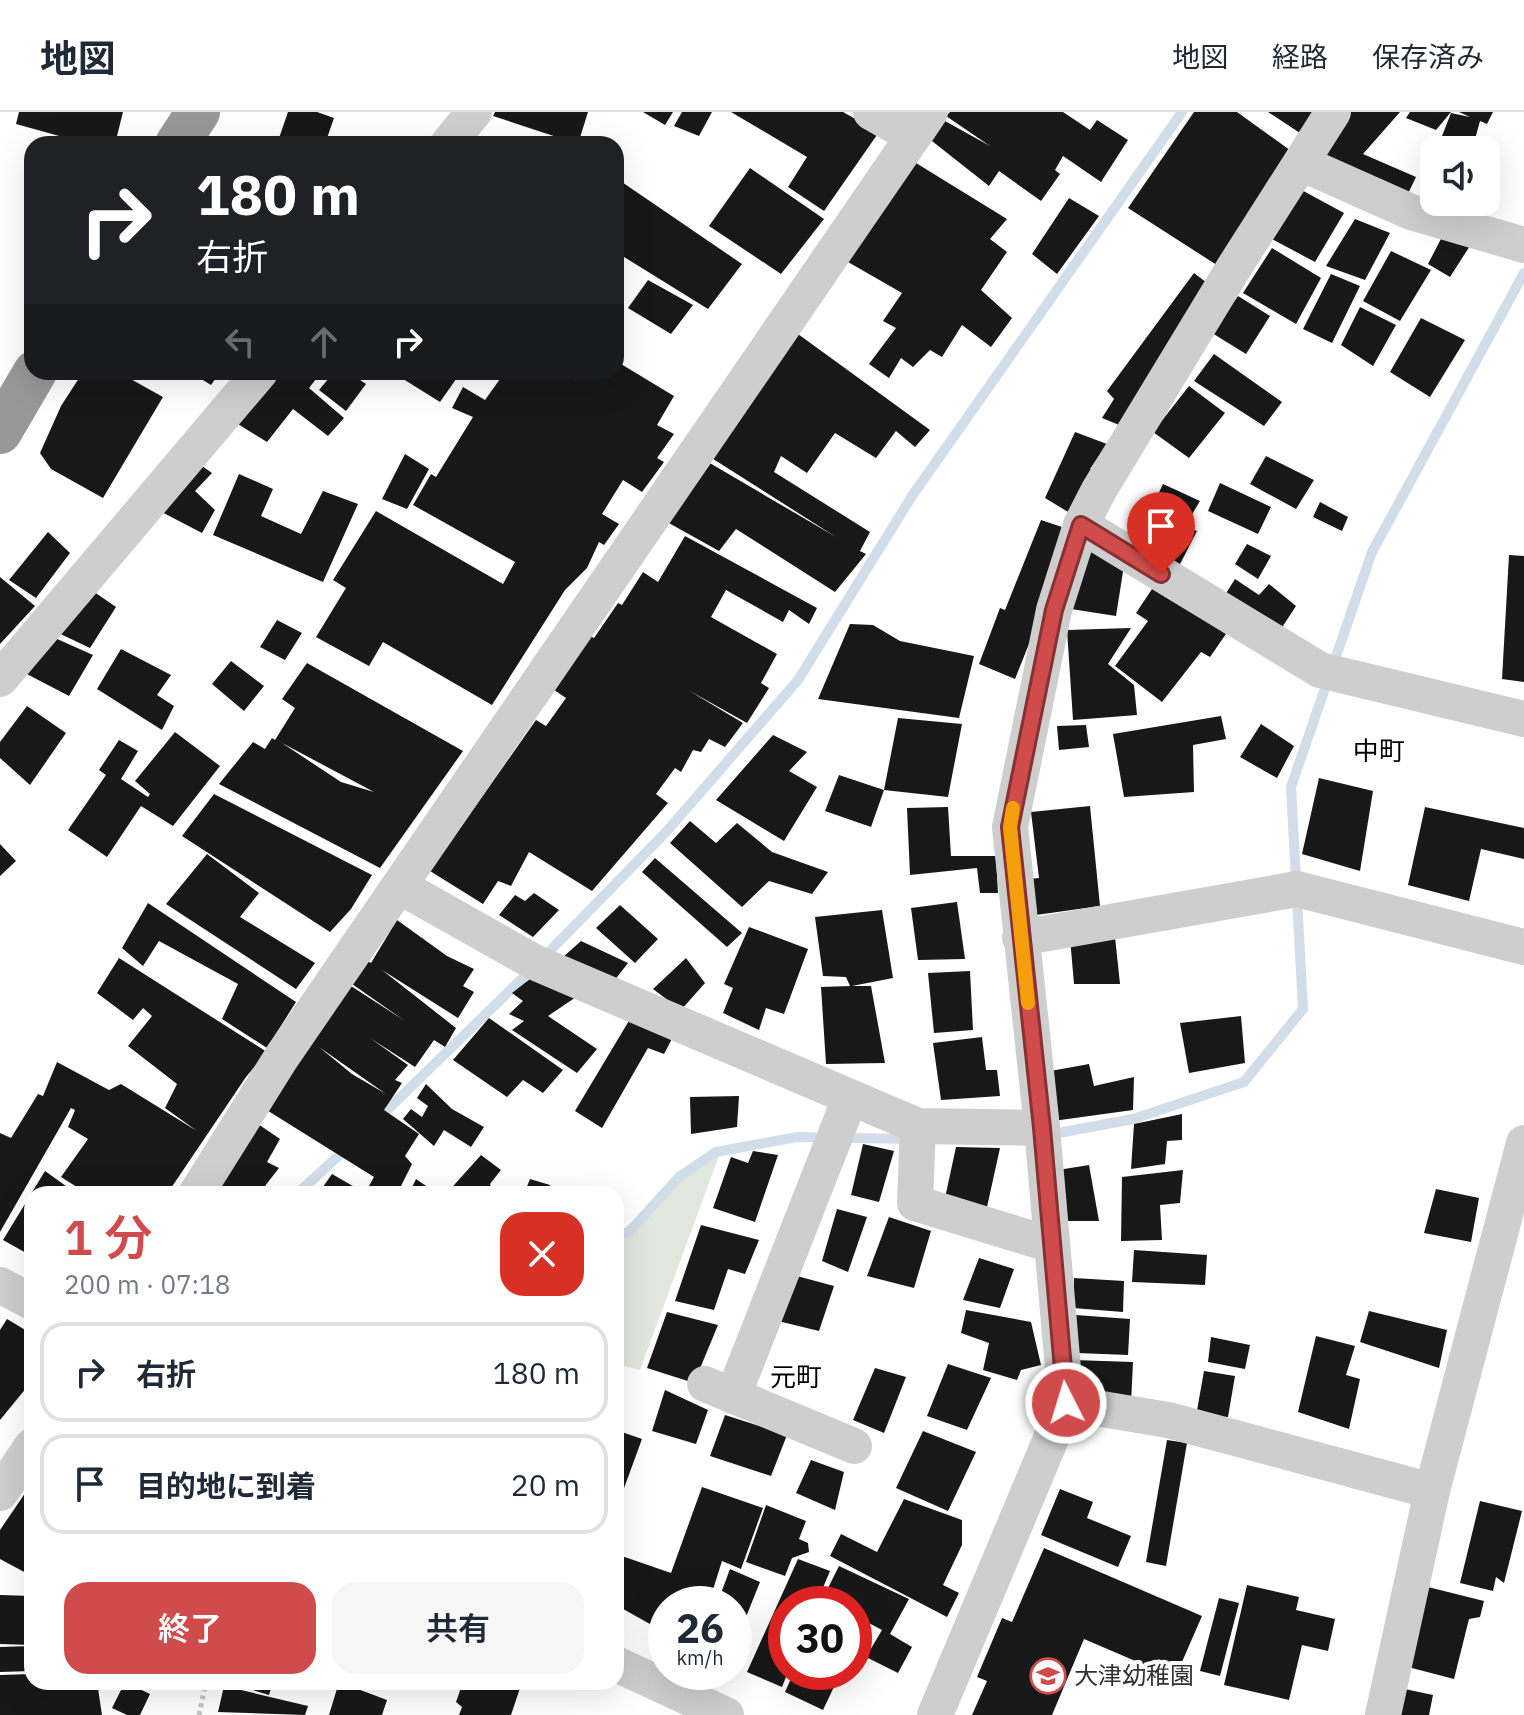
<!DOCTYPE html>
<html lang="ja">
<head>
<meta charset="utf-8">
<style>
  :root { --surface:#fff; --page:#f6f6f7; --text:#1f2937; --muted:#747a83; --line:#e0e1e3; --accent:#d04c4c }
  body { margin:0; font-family:"IBM Plex Sans","Noto Sans JP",sans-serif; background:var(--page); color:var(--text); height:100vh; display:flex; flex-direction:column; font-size:30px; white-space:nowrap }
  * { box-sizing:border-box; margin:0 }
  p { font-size:26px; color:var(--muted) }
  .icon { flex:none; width:44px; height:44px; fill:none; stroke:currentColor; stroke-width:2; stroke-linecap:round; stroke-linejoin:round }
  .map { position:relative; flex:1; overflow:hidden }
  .panel { position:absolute; left:24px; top:1074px; width:600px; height:504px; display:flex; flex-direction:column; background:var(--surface); border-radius:24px; box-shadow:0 8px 32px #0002 }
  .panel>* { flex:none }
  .hud { position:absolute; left:24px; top:24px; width:600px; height:244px; border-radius:24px; box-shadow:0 8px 32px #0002; background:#202124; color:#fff; overflow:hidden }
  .controls { position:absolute; left:1420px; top:24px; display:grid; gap:16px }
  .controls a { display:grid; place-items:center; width:80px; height:80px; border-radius:16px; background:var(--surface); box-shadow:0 8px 32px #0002; font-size:40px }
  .speed { position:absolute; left:648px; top:1474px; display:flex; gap:16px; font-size:40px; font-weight:700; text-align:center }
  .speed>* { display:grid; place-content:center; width:104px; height:104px; border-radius:50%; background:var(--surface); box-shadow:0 8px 32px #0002; line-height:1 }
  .speed small { font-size:20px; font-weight:400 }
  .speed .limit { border:12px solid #d22; background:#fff; color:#111 }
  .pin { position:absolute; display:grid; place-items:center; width:68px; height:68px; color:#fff; margin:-82px -34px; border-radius:50% 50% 50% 0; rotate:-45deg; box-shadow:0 0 8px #0007 }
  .pin .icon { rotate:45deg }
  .me { position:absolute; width:88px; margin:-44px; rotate:355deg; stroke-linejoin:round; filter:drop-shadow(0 0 6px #0008) }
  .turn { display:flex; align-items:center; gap:28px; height:168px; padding:0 40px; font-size:36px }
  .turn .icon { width:104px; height:104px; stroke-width:2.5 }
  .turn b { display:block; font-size:56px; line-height:68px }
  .lanes { display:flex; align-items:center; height:76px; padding:0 40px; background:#0003; justify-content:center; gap:40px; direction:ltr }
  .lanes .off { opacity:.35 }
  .round { display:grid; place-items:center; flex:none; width:84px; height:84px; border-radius:24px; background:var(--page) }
  .summary { display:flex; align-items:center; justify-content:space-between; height:136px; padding:0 40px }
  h1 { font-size:48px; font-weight:600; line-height:60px; color:var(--accent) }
  .button { display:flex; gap:16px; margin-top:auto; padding:16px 40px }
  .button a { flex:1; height:92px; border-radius:24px; background:var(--accent); color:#fff; font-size:32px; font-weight:600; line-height:92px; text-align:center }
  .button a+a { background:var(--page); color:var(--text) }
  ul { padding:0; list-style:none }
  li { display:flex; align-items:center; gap:24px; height:100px; margin:0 16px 12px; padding:0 24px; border:4px solid var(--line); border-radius:24px }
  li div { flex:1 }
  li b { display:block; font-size:30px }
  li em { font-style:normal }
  header { display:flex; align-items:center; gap:48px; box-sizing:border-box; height:112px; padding:0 40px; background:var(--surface); border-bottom:2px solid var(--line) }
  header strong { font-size:38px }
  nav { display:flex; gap:44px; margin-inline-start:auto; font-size:28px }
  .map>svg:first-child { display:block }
</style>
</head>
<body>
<header>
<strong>地図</strong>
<nav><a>地図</a><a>経路</a><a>保存済み</a></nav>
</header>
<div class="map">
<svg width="1524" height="1603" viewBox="0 0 1524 1603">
  <rect width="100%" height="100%" fill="#fff"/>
  <!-- green -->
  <polygon fill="#e1e7dc" points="719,1044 640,1258 625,1254 616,1275 616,1126 630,1125 673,1075"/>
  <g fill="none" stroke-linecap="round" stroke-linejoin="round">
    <!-- stream -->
    <g stroke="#d1dee9" stroke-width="10">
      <polyline points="544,845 667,719 798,568 912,384 1182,0"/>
      <polyline points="378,1007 533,856"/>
      <polyline points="1048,1023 1133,1007 1244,970 1303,897 1291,675 1372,440 1524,161"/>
      <polyline points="297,1082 349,1034"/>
      <polyline points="616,1121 628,1121 679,1065 716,1040 797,1025 912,1027"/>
    </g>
  </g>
  <!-- building -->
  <g fill="#181818" fill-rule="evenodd">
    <polygon points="19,0 123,0 115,32 88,32 16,12"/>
    <polygon points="288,0 317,0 334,6 325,32 278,29"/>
    <polygon points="495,0 588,0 578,32 493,4"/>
    <polygon points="643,0 673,0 665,13"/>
    <polygon points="682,0 712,0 699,24 674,14"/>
    <polygon points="731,0 843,0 879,20 824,99 788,75 807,45"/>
    <polygon points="950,0 1063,0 1090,18 1097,8 1128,28 1101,70 1063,44 1055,58 1060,62 1041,89 999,59 989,74 932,29 945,9 990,34 946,4"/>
    <polygon points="1194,0 1237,0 1294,41 1223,157 1128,96"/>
    <polygon points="1268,0 1315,0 1300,21"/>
    <polygon points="1347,0 1400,0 1363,42 1416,65 1405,88 1318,40"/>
    <polygon points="1410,0 1451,0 1436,18 1406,6"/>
    <polygon points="1459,0 1493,0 1487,12 1480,9 1472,38 1437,37 1451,1 1470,5"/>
    <polygon points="916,51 1007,107 990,127 1007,140 981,178 1012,206 991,235 962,213 942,245 930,238 913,255 901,246 889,266 869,252 896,216 883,209 902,181 848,150"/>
    <polygon points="750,56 824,107 781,162 709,114"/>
    <polygon points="1434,61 1434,90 1459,90 1453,99 1419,88"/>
    <polygon points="616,66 742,152 708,197 616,140"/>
    <polygon points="1296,75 1344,101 1315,150 1268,125"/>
    <polygon points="1069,86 1099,104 1057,162 1032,142"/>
    <polygon points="1355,107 1390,121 1365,168 1326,154"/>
    <polygon points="1445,119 1475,126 1450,165 1428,152"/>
    <polygon points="1272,136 1321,166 1296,212 1243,181"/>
    <polygon points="1391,139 1431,158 1400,209 1363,189"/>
    <polygon points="1194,161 1215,177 1124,315 1102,306 1114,287 1107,279"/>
    <polygon points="1331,162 1360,174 1332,231 1303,217"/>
    <polygon points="648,168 693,193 671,222 628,196"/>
    <polygon points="1238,184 1270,204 1246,242 1212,221"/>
    <polygon points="1360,195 1396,213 1373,254 1341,233"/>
    <polygon points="1421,206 1465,228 1430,285 1390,260"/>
    <polygon points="798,222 930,318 915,335 896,319 876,346 835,321 807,361 781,344 774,360 870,420 860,439 866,442 835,480 736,417 719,439 667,410 708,350 836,425 710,345"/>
    <polygon points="1214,242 1282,290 1264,314 1194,269"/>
    <polygon points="616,249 674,284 657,313 674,322 657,346 664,350 642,380 623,368 602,402 619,412 604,433 599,430 587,456 565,478 492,593 383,530 369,554 316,525 346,476 333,468 376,399 503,472 515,450 413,393 431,362 436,365 473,305 452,296 463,275 485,288 505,260 560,260 576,269 562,260 616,260"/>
    <polygon points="83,260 118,260 163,285 103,386 51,357 40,341 61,294"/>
    <polygon points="190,260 220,260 211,273"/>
    <polygon points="274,260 320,262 309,276 344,306 328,324 293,297 267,330 233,309"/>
    <polygon points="334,260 348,260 366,272 346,299 319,278"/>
    <polygon points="392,260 461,260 440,290"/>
    <polygon points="1189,274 1225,301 1189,346 1153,320"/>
    <polygon points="1075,320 1107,332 1090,357 1102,361 1078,406 1045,386"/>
    <polygon points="405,342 429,357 407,397 382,387"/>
    <polygon points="1266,344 1314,368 1296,397 1250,372"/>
    <polygon points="195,349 212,361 195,379 215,398 202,421 152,395"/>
    <polygon points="239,362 273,377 261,404 301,422 323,379 358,392 323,470 213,423"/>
    <polygon points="1220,371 1271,395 1258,422 1208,399"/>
    <polygon points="1163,372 1200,389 1185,414 1197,419 1178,456 1135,431"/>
    <polygon points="1320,390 1348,405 1342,419 1313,405"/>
    <polygon points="1041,408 1074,419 1015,567 979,552 1000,496 1005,498"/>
    <polygon points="48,420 70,441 36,486 9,468"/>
    <polygon points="685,424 817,496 809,512 789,498 783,510 726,478 711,505 777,542 761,571 769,576 747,611 688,578 743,611 725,635 709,627 701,640 693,638 681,660 675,656 656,682 668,691 592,779 529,740 511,774 498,769 483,792 430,759 536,608 546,614 566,586 554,578 588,523 594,526 618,491 622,493 643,460 658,470"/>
    <polygon points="1247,432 1271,444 1258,467 1235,452"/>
    <polygon points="1082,437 1125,447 1116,504 1071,497"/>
    <polygon points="1509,443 1524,444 1524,570 1502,567"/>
    <polygon points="0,465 35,494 0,532"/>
    <polygon points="1235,467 1259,483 1269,472 1296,494 1281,517 1225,483"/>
    <polygon points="1154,474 1226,522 1210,545 1201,540 1162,590 1115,554 1148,509 1136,501"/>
    <polygon points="87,475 116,495 90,536 52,518"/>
    <polygon points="277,508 302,521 285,548 260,535"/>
    <polygon points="850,512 873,513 900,529 974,544 959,606 818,587"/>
    <polygon points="1131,516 1108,552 1134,573 1137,603 1073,608 1067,518"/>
    <polygon points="46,522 93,543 69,584 21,559"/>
    <polygon points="121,537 171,563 157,583 174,594 162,618 97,577"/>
    <polygon points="231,549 264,574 244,599 212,572"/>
    <path d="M307,551l156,88 -83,117 -161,-84 34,-42 12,7 7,-11 3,2 20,-32 -13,-9zM282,631l92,49 -33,-10z"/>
    <polygon points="27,594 66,621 30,673 0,646 0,630"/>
    <polygon points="1221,604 1226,627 1193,633 1194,680 1124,685 1113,622"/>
    <polygon points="898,606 962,612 948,685 884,678 871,715 825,699 839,663 884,678"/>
    <polygon points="1261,612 1294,634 1277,666 1240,645"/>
    <polygon points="1086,613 1089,635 1059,638 1057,614"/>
    <polygon points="175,620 220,654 173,714 141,694 107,745 68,718 106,663 99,658 119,628 138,639 121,667 148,685 150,682 135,669"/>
    <polygon points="773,623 807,640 789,659 817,675 784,729 716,688"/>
    <polygon points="1319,666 1373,679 1360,759 1302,742"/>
    <polygon points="214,682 372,763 351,797 330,820 182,724"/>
    <polygon points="1090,694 1100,794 1036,803 1028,767 1039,766 1031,700"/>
    <polygon points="948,695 951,744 996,744 998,781 980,781 977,756 910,763 907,696"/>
    <polygon points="1425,695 1524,716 1524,747 1481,737 1469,789 1408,773"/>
    <polygon points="690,709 716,731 737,711 772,740 828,760 812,782 769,769 742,795 670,731"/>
    <polygon points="0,732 16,749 0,764"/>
    <polygon points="207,742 259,781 240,805 315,851 296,877 166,792"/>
    <polygon points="655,746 742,821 727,835 642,760"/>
    <polygon points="534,781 559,798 533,825 499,803 515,783 525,789"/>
    <polygon points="957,790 965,847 918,848 911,796"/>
    <polygon points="148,791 296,890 267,936 222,907 238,872 159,829 143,854 122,836"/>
    <polygon points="620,793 658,827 635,851 596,816"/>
    <polygon points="882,798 893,866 852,874 871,874 885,951 826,952 821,875 850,874 846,865 823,864 815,805"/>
    <path d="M397,808l50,36 27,13 -11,17 11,6 -16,26 -76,-48 74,58 -11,19 -11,-7 -19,27 -45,-29 38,27 -13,15 7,3 -18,27 35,24 -14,22 7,8 -14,28 4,2h-84l14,-20 33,19 9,-16 -109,-68 86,-123 54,35 -53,-37 14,-24 5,3zM319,935l67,47 -34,-20z"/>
    <polygon points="749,815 808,837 784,902 766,896 759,918 723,901 733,876 724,872"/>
    <polygon points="1115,825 1120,872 1074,872 1070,826"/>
    <polygon points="581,829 628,851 614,869 562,846"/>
    <polygon points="119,846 267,940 246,965 167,1082 88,1082 61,1065 88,1027 68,1015 75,998 71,996 0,1120 0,1021 11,1026 38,982 43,984 57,950 109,978 121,972 197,1019 165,996 177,972 128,934 152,904 143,896 133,908 97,881"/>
    <polygon points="686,846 705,871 681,898 653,877"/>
    <polygon points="970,859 973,918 934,921 928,861"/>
    <polygon points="539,860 582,881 548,904 597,937 577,961 512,918 524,909 509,902 523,889 512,881"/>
    <polygon points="633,902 675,921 664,942 648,936 602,1016 575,999"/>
    <polygon points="1241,904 1245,951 1189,961 1180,911"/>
    <polygon points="489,906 563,958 543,981 523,968 507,985 453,948"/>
    <polygon points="982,925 986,958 997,958 1000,984 941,988 933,931"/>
    <polygon points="1089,952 1094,974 1134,965 1133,998 1053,1009 1045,960"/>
    <polygon points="426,972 452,997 484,1015 471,1035 444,1018 434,1034 403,1007 411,997 422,1005 428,994 417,986"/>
    <polygon points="739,984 737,1015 691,1022 690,985"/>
    <polygon points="1182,1002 1182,1028 1167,1029 1165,1052 1131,1057 1134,1012"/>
    <polygon points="258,1012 280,1027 267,1050 279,1056 265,1074 270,1077 266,1082 221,1082 214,1078"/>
    <polygon points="863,1032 894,1039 879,1090 851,1083"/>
    <polygon points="956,1035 1000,1036 987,1095 945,1086"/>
    <polygon points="753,1039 778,1043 755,1110 713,1096 731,1045 748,1051"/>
    <polygon points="481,1043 501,1058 490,1072 494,1082 446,1082"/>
    <polygon points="1089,1053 1099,1109 1062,1109 1058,1058"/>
    <polygon points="1183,1058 1180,1091 1160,1093 1162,1128 1121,1129 1122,1065"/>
    <polygon points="45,1059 77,1082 32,1082 32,1135 28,1142 3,1128"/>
    <polygon points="416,1067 438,1082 409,1082"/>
    <polygon points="530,1067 550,1073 547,1082 524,1082"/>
    <polygon points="1436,1077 1479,1086 1471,1130 1424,1121"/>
    <polygon points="837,1097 867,1105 848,1160 822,1149"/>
    <polygon points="889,1105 931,1119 914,1176 867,1164"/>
    <polygon points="701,1113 759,1128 745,1162 728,1157 714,1198 675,1189"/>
    <polygon points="1134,1138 1207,1143 1205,1173 1132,1170"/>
    <polygon points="979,1146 1014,1157 1000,1196 963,1188"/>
    <polygon points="797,1164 834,1174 819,1219 778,1209"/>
    <polygon points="1074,1166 1124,1169 1123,1200 1073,1196"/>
    <polygon points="966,1198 1031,1210 1041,1253 1021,1258 1017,1268 983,1258 989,1231 961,1221"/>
    <polygon points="1369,1199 1447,1218 1439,1256 1360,1230"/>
    <polygon points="667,1200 718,1213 694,1271 647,1256"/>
    <polygon points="1076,1203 1130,1207 1128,1243 1077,1241"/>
    <polygon points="7,1207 32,1222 32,1269 0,1308 0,1218"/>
    <polygon points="1316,1224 1355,1234 1346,1263 1360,1267 1349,1317 1298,1300"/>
    <polygon points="1211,1225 1250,1233 1245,1257 1208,1250"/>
    <polygon points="1073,1248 1133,1250 1131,1292 1075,1283"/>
    <polygon points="948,1252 991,1266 967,1318 927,1304"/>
    <polygon points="875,1256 906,1265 884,1321 853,1308"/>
    <polygon points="1204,1259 1235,1264 1228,1305 1196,1304"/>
    <polygon points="665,1278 708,1298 696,1332 652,1319"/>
    <polygon points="725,1303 787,1323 771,1364 710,1344"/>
    <polygon points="616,1318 642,1327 616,1398"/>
    <polygon points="923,1319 976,1340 948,1399 896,1376"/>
    <polygon points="1167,1328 1187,1331 1166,1454 1146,1450"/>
    <polygon points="811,1348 844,1360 835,1398 796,1381"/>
    <polygon points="32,1371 32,1456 28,1462 0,1447 0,1418"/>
    <polygon points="702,1375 763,1396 741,1457 722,1449 711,1484 701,1480 698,1492 666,1492 666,1521 616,1493 616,1442 671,1461"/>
    <polygon points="1060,1377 1093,1390 1087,1406 1131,1424 1118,1455 1041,1423"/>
    <polygon points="904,1387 962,1408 962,1433 943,1473 959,1481 947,1505 830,1444 841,1422 877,1440"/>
    <polygon points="1480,1389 1522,1399 1504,1471 1496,1465 1493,1479 1460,1471"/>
    <polygon points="766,1393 806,1409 799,1427 808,1431 809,1440 792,1446 785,1464 746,1450"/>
    <polygon points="1044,1436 1202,1504 1175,1566 1084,1527 1052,1603 972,1603 987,1569 977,1565 1002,1506 1012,1510"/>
    <polygon points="798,1447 830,1459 816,1492 786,1492 788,1560 782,1575 747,1560"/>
    <polygon points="839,1454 909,1487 890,1522 912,1535 898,1561 866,1545 882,1518 854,1503 854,1492 834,1492 823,1486"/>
    <polygon points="730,1457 760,1470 740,1520 734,1518 734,1492 717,1492"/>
    <polygon points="1247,1473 1299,1485 1296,1498 1335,1507 1328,1539 1302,1533 1289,1588 1224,1573"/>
    <polygon points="1428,1475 1484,1489 1480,1505 1469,1507 1454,1567 1408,1555"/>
    <polygon points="0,1483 32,1484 32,1533 0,1532"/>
    <polygon points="1219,1486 1239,1491 1220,1564 1200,1559"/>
    <polygon points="32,1534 32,1559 0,1560 0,1535"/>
    <polygon points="794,1560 841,1560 823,1598 785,1580"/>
    <polygon points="32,1562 32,1570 97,1570 102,1603 0,1603 0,1563"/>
    <polygon points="125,1570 150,1582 140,1603 127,1603 112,1596"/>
    <polygon points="226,1570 273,1570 269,1583"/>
    <polygon points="339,1570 387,1588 382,1603 329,1603"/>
    <polygon points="463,1570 502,1570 520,1576 511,1603 459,1603 462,1595 456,1590"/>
    <polygon points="224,1574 308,1594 305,1603 218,1600"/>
    <polygon points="1400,1576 1433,1583 1429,1603 1390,1603"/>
  </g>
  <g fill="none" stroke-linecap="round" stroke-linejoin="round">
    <!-- path -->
    <polyline stroke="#c5c5c5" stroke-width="5" stroke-dasharray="4 4" stroke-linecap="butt" points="199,1603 206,1570"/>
    <!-- street -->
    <g stroke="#cecece" stroke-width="36">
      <polyline points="871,0 913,24"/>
      <polyline points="448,32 474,0"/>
      <polyline points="1301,51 1411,100 1524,133"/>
      <polyline points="1081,413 1320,558 1524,607"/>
      <polyline points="0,567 260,260"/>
      <polyline points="401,775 534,850 918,1014 1042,1016"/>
      <polyline points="1020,826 1297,777 1524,835"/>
      <polyline points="918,1014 915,1091 1052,1133"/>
      <polyline points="196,1082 281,946 930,0"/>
      <polyline points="0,1173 32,1190"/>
      <polyline points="705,1272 854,1334"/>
      <polyline points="733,1284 850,986"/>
      <polyline points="1066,1291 1168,1308 1432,1379"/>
      <polyline points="0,1381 32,1334"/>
      <polyline points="616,1552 726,1603"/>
      <polyline points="935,1603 1066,1291 1042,1016 1010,715 1054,498 1081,413 1099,378 1233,157 1333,0"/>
      <polyline points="1383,1603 1432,1379 1524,1031"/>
    </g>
    <!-- highway -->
    <g stroke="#989898" stroke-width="44">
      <polyline points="177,32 198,0"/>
      <polyline points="0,320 35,260"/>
    </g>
  </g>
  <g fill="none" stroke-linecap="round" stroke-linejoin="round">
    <defs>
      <polyline id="route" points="1066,1291 1042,1016 1010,715 1054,498 1081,413 1161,462"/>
    </defs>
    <!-- route casing -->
    <use href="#route" stroke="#873131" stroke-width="20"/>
    <!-- route -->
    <use href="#route" stroke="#d04c4c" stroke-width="14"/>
    <!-- slow -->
    <polyline stroke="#f59e0b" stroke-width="14" points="1013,696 1010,715 1028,891"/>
  </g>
  <!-- icons -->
  <defs>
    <symbol id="school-ring" viewBox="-11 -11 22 22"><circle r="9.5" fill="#fff" stroke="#d04c4c" stroke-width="1.5"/><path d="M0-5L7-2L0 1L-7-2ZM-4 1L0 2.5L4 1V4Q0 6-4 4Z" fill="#d04c4c"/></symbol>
  </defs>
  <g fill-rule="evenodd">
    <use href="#school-ring" x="1028" y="1544" width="40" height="40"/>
  </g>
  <g text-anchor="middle" stroke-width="8" stroke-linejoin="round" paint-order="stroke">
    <!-- poi labels -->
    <g font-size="24" fill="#313131" stroke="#fff" text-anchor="start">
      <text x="1074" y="1572">大津幼稚園</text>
    </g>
    <!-- neighbourhood labels -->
    <g font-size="26" fill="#000" stroke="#fff">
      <text x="1379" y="648">中町</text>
      <text x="796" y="1274">元町</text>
    </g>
  </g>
</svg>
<div class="controls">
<a><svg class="icon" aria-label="sound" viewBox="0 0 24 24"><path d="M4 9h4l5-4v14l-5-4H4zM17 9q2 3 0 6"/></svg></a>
</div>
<div class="speed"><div>26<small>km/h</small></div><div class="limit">30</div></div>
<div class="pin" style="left:1161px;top:462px;background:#d93025"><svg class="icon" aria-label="arrive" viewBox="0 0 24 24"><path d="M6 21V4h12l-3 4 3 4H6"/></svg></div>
<svg class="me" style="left:1066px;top:1291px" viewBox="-20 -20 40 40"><circle r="17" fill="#d04c4c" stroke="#fff" stroke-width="3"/><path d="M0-11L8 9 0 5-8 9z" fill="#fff"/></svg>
<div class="hud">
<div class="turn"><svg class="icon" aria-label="right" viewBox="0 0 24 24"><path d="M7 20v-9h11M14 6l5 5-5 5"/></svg><div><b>180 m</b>右折</div></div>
<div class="lanes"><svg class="icon off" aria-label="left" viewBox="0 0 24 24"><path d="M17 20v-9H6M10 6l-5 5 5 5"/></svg><svg class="icon off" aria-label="ahead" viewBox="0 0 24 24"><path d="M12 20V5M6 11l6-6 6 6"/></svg><svg class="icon" aria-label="right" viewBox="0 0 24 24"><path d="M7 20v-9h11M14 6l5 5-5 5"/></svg></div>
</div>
<section class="panel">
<div class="summary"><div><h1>1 分</h1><p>200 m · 07:18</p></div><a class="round" style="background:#d93025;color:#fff"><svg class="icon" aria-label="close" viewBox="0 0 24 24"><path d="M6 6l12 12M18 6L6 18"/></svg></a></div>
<ul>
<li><svg class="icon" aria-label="right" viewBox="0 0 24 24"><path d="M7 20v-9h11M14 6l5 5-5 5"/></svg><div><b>右折</b></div><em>180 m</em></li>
<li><svg class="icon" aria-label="arrive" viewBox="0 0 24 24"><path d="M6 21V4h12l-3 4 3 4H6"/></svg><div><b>目的地に到着</b></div><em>20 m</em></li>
</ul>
<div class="button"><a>終了</a><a>共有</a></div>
</section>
</div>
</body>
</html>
